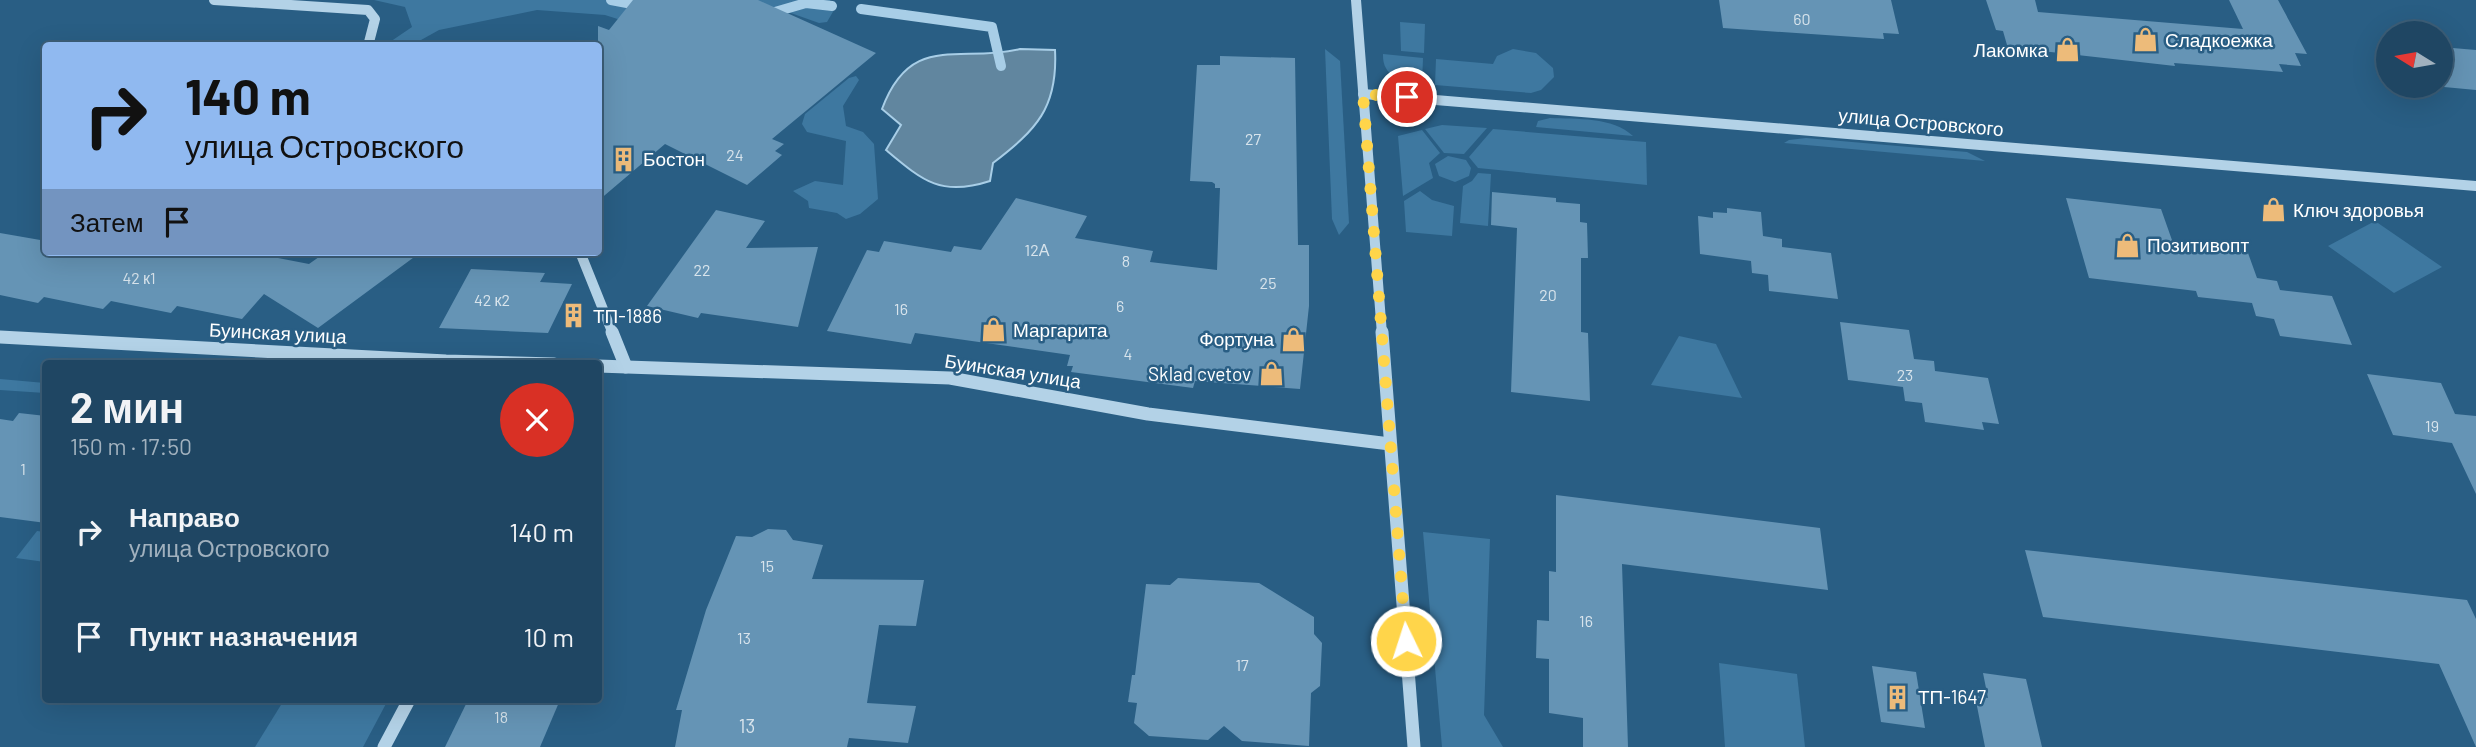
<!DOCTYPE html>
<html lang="ru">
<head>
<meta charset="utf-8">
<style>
  :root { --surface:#1f4663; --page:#274d69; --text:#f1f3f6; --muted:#a1b1be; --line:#3c5e78 }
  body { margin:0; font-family:Barlow,sans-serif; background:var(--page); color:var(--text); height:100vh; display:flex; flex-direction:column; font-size:26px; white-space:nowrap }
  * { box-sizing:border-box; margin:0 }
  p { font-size:23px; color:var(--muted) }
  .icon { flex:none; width:38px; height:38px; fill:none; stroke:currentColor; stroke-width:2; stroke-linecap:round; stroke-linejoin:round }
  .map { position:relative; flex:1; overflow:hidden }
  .side { position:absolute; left:42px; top:360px; width:560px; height:343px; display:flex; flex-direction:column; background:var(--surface); border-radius:7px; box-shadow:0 7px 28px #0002,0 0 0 2px var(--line) }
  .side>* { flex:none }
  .banner { position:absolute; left:42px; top:42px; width:560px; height:214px; border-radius:7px; box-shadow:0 7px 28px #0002,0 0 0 2px var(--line); background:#90b9f0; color:#111; overflow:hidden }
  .needle { width:46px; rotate:281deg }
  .tools { position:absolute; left:2376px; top:21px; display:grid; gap:14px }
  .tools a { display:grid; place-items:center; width:77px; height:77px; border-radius:50%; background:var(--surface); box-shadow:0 7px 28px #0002,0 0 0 2px var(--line); font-size:35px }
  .pin { position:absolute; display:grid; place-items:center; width:60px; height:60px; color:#fff; margin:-30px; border:4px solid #fff; border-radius:50%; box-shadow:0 2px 7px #0007 }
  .me { position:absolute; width:77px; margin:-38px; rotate:356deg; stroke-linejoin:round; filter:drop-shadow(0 0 5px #0008) }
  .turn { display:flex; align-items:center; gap:24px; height:147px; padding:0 28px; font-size:32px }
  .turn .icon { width:91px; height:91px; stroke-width:2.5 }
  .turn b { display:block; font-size:49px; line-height:60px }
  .then { display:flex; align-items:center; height:66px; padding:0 28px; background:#0003; gap:14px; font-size:26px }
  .round { display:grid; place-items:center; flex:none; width:74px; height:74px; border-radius:37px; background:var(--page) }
  .summary { display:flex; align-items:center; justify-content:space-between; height:119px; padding:0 28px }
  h1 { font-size:42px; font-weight:700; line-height:52px }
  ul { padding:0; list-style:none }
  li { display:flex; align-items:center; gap:21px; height:105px; padding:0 28px }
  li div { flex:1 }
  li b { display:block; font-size:26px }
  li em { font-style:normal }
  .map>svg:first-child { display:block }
</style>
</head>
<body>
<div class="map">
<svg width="2476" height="747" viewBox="0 0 2476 747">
  <rect width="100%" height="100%" fill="#295e84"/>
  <!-- green -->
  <g fill="#3e78a0">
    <polygon points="374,0 830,0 834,10 827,22 819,23 788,12 724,53 605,15 537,10 439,30 412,45 384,46 412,27 405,7"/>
    <polygon points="1400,22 1425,24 1424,53 1401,51"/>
    <polygon points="1325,49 1340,61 1349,223 1339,235 1332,219"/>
    <polygon points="1513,49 1536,53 1553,68 1554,77 1541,90 1531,93 1435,85 1436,59 1493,64 1497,56"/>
    <path d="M1383,54l40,4 -1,26c-20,-2 -40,-7 -39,-30z"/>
    <polygon points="856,76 859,80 843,106 846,126 863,132 874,144 878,199 860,214 846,219 837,213 809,208 808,201 793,191 815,181 843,185 846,141 807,132 802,124 805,114 849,78"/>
    <path d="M1550,118c26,1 63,-1 83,18l-97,-9 2,-6z"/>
    <polygon points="1442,125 1487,128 1464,154 1444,153 1425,129"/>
    <polygon points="1493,129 1646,142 1647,185 1478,168 1469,157"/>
    <polygon points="1422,130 1440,153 1429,163 1433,178 1403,196 1398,136"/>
    <polygon points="1806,138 1967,152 1985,161 1784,143 1789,140"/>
    <polygon points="1448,156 1466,160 1471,168 1469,176 1455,182 1439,176 1435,164"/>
    <polygon points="1478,173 1491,174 1488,226 1460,223 1463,186 1472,181"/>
    <polygon points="1420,191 1432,200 1454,206 1452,236 1406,232 1404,201"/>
    <polygon points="2375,221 2442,267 2394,293 2328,246"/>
    <polygon points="1679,336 1716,344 1742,398 1651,385"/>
    <polygon points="0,379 45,383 45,393 0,390"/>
    <polygon points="37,531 45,532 45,562 16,558"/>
    <polygon points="1423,532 1490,539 1484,715 1503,747 1442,747"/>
    <polygon points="1719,663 1797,674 1805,747 1725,747"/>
    <polygon points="284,700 388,700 363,747 255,747"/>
  </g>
  <!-- water -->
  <path fill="#61869f" stroke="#a8cee7" stroke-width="2" d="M1020,49l35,1c3,58 -19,80 -62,113l-3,18c-49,16 -67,0 -104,-31l15,-25 -19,-16c29,-78 78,-45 138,-60z"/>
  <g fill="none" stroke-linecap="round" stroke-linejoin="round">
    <!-- stream -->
    <g stroke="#a8cee7" stroke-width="10">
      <polyline points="611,0 643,6"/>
      <polyline points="861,9 992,27 1001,66"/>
      <polyline points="768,14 806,3 832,6"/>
    </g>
  </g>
  <!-- building -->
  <g fill="#6594b5">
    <polygon points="633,0 758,0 876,53 772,139 784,144 775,151 782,155 747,185 665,144 598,201 598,26 609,30"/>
    <polygon points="1719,0 1891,0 1899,34 1883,33 1884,39 1723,28"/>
    <polygon points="1986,0 2035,0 2038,12 2243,29 2229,0 2278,0 2307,54 2295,53 2301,66 2279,64 2283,72 2174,63 2175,66 2033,50 2032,47 2007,45 2003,31 1996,30"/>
    <polygon points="2441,47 2476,50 2476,90 2444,87"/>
    <polygon points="1220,56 1295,58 1298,245 1309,245 1309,306 1300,389 1195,381 1193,388 1071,372 1073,366 1067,366 1070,355 915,333 911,344 827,331 867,250 879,252 884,241 951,252 954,246 981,250 1016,198 1087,216 1075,238 1153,251 1150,262 1217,270 1220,188 1215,188 1215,184 1212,182 1190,181 1197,65 1220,65"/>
    <polygon points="1492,192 1556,198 1556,202 1580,204 1580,222 1587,223 1588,258 1581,258 1581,332 1588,333 1590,401 1511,392 1517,228 1491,225"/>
    <polygon points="2066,198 2161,209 2173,243 2248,253 2257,278 2277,281 2280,290 2332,296 2352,345 2280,336 2274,319 2256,316 2252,303 2198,297 2196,291 2089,278"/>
    <polygon points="1727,208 1761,212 1763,236 1782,239 1782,247 1831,253 1838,299 1769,291 1768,275 1752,273 1751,261 1700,254 1698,216 1713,218 1713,212 1727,213"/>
    <polygon points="716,210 765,221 746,248 818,247 798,327 701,313 698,318 647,306"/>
    <polygon points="0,233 46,241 46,252 212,252 225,255 228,252 247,252 309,264 326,252 421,252 318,328 264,294 242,319 177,306 171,313 111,301 103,309 44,297 38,303 0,295"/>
    <polygon points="471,269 545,273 540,282 572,284 548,333 439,328"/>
    <polygon points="1840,322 1909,330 1914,359 1934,361 1935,371 1988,378 1999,424 1982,422 1984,430 1925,422 1922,403 1905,401 1903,387 1848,380"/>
    <polygon points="2367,374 2441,383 2455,414 2476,416 2476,494 2452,443 2393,435"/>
    <polygon points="19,413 46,416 46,523 0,517 0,419 13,421"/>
    <polygon points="1556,495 1820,528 1828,590 1622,564 1628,747 1583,747 1583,718 1549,713 1549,659 1536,658 1537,620 1549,621 1549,571 1556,572"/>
    <polygon points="768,529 786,530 793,540 823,545 812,579 924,580 916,626 879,625 867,703 916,706 908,743 849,738 847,747 675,747 682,710 676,710 706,610 736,536 752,537"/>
    <polygon points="2025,550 2467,600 2476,619 2476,747 2439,664 2043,617"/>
    <polygon points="1178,578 1259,583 1314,617 1314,634 1322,643 1320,686 1311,693 1309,746 1242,741 1224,726 1208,740 1149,736 1134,723 1137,703 1128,702 1132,675 1135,675 1146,584 1170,585"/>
    <polygon points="1872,666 1916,672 1925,728 1881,722"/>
    <polygon points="1983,673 2026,679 2042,747 1985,747 1975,696 1988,698"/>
    <polygon points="468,700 560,700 540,747 445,747"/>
  </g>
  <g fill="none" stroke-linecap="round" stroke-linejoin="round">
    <!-- minor-far1 -->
    <g stroke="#b3d2e7" stroke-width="10">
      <polyline points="214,0 368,10 375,19 368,46"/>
      <polyline points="1356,0 1382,334"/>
      <polyline points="1363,94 2476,186"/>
      <polyline points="580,252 613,334"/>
    </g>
    <!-- minor -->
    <g stroke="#b3d2e7" stroke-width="13">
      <polyline points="612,332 626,367"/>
      <polyline points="1382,332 1414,747"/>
      <polyline points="0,337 446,361 554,364"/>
      <polyline points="598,366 950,378 1148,414 1390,444"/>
      <polyline points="384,747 409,700"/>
    </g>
  </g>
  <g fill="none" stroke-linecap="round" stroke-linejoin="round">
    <!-- route -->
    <polyline stroke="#ffd54a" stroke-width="12" stroke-dasharray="0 21.6" points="1406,641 1363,94 1407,97"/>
  </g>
  <!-- icons -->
  <defs>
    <symbol id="shop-bare" viewBox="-9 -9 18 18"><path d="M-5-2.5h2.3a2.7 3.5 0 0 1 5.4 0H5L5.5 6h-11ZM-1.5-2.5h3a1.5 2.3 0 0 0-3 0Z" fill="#edbb7a" stroke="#295e84" stroke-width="2.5" paint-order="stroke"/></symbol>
    <symbol id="building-bare" viewBox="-9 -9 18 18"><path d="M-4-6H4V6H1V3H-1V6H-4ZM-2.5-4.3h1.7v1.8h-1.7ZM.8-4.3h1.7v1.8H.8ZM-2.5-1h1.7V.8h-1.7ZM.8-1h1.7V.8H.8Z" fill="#edbb7a" stroke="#295e84" stroke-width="2.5" paint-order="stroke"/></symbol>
  </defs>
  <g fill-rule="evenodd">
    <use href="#shop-bare" x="2128" y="22" width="35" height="35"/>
    <use href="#shop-bare" x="2050" y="32" width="35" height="35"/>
    <use href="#building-bare" x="606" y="142" width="35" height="35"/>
    <use href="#shop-bare" x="2256" y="192" width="35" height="35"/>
    <use href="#shop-bare" x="2110" y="228" width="35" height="35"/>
    <use href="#building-bare" x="556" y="298" width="35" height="35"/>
    <use href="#shop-bare" x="976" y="312" width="35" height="35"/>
    <use href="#shop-bare" x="1276" y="322" width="35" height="35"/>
    <use href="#shop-bare" x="1254" y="356" width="35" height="35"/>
    <use href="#building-bare" x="1880" y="680" width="35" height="35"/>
  </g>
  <g text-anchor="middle" stroke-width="5" stroke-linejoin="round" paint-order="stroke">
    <!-- number labels -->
    <g font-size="16" fill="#d8e4ec">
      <text x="1802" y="25">60</text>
      <text x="1253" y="145">27</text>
      <text x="735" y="161">24</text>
      <text x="1037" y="256">12А</text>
      <text x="1126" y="267">8</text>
      <text x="702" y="276">22</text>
      <text x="139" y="284">42 к1</text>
      <text x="1268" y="289">25</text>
      <text x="1548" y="301">20</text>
      <text x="492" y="306">42 к2</text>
      <text x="1120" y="312">6</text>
      <text x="901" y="315">16</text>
      <text x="1128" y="360">4</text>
      <text x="1905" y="381">23</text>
      <text x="2432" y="432">19</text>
      <text x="23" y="475">1</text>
      <text x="767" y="572">15</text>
      <text x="1586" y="627">16</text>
      <text x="744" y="644">13</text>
      <text x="1242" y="671">17</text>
      <text x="501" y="723">18</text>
    </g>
    <!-- poi labels -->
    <g font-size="19" fill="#fff" stroke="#295e84" text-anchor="start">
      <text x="2165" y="47">Сладкоежка</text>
      <text x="2048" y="57" text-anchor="end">Лакомка</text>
      <text x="643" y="166">Бостон</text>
      <text x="2293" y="217">Ключ здоровья</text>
      <text x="2147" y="252">Позитивопт</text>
      <text x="593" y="323">ТП-1886</text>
      <text x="1013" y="337">Маргарита</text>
      <text x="1274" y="346" text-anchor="end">Фортуна</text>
      <text x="1251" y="381" text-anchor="end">Sklad cvetov</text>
      <text x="1918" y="704">ТП-1647</text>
    </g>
    <!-- street labels -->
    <g font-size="19" fill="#fff" stroke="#295e84">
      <text transform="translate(1921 122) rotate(5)" y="7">улица Островского</text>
      <text transform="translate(278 333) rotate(3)" y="7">Буинская улица</text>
      <text transform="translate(1013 371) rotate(9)" y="7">Буинская улица</text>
    </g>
    <!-- near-number labels -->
    <g font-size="19" fill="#d8e4ec">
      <text x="747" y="733">13</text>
    </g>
  </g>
</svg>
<div class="tools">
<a><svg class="needle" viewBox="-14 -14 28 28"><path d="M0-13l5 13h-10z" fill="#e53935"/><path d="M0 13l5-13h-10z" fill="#a1b1be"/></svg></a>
</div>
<div class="pin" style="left:1407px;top:97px;background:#d93025"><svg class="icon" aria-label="arrive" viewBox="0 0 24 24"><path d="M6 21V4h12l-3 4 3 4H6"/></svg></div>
<svg class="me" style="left:1406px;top:641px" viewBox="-20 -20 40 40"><circle r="17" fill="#ffd54a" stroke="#fff" stroke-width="3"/><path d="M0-11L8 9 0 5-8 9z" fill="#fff"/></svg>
<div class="banner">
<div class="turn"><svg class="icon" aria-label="right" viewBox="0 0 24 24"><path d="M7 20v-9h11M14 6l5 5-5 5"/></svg><div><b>140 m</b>улица Островского</div></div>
<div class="then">Затем<svg class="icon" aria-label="arrive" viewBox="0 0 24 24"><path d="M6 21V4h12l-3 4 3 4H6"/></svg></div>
</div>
<section class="side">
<div class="summary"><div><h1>2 мин</h1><p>150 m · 17:50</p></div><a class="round" style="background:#d93025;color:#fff"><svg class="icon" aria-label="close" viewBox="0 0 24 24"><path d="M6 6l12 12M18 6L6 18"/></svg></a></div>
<ul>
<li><svg class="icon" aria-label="right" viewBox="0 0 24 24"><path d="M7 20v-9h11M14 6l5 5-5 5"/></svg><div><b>Направо</b><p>улица Островского</p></div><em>140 m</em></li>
<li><svg class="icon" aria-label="arrive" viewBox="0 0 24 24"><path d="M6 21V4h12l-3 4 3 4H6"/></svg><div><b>Пункт назначения</b></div><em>10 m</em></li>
</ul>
</section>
</div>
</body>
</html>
